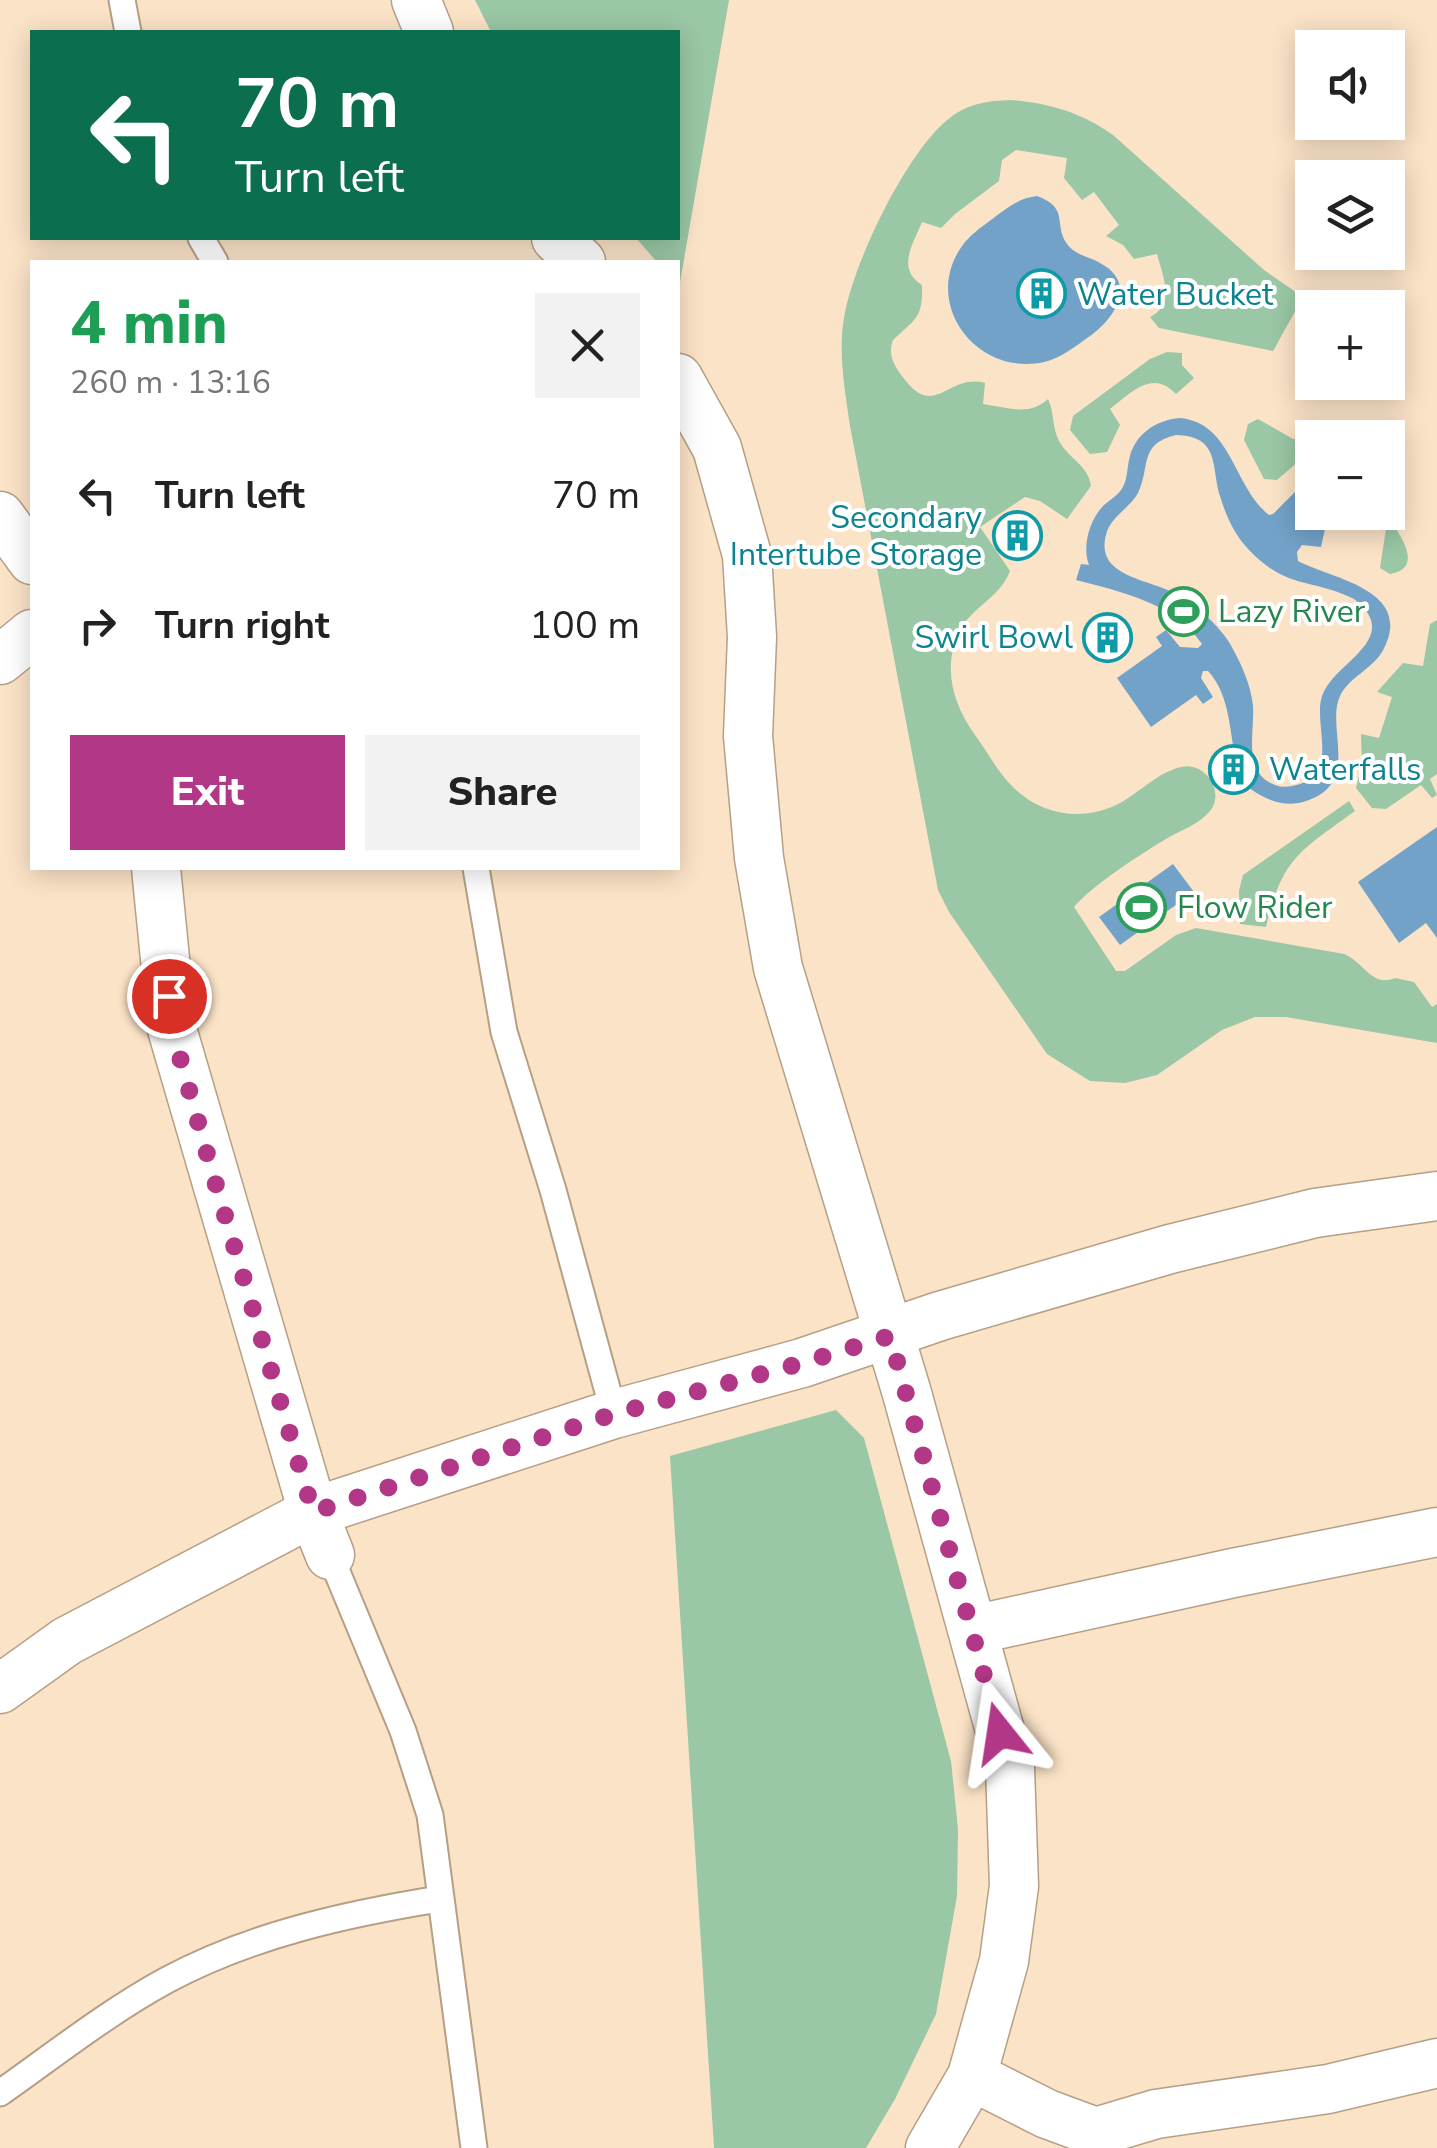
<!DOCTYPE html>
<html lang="en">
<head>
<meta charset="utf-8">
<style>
  :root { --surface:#fff; --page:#f2f2f2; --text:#222; --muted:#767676; --accent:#b33787 }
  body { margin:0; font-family:"Nunito Sans",sans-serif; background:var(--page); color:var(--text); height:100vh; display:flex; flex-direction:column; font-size:38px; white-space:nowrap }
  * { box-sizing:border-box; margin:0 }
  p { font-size:32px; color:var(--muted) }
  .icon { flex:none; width:55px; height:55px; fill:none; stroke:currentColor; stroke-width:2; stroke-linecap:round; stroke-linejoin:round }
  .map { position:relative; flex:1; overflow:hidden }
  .drawer { position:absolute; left:30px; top:260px; width:650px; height:610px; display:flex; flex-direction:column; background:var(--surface); border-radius:0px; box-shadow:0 5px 25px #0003 }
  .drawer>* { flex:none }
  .hud { position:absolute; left:30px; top:30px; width:650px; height:210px; border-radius:0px; box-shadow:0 5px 25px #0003; background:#0b6e4f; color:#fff; overflow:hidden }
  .buttons { position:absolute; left:1295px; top:30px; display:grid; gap:20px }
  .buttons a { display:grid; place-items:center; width:110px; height:110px; border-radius:0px; background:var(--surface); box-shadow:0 5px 25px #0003; font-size:50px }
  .pin { position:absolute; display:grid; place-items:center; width:85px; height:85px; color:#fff; margin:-42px; border:5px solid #fff; border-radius:50%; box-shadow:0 2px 10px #0007 }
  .me { position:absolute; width:110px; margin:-55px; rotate:345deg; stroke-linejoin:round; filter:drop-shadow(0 0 8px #0008) }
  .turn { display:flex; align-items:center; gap:35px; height:210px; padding:0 40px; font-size:45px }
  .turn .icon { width:130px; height:130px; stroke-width:2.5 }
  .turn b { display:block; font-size:70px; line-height:85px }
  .round { display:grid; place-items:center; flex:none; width:105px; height:105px; border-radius:0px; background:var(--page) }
  .headline { display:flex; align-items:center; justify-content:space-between; height:170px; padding:0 40px }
  h1 { font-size:60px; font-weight:800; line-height:75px; color:#1e9e55 }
  .action { display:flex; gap:20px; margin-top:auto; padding:20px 40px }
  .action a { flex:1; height:115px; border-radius:0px; background:var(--accent); color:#fff; font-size:40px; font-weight:800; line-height:115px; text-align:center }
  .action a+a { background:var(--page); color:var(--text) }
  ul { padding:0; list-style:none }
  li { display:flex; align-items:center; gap:30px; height:130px; padding:0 40px }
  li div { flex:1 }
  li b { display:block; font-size:38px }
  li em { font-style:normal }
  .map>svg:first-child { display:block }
</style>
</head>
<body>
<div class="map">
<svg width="1437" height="2148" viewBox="0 0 1437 2148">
  <rect width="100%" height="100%" fill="#fbe3c7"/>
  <!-- green -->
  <g fill="#9ac7a5">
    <polygon points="475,0 729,0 679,288 678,262 657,262 636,238 678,238 678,32 491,32"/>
    <path d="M1010,100c38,3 71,12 103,35l151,135 39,27 -30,54 -114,-23 -9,-11c26,-13 13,-40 7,-63l-23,5 -11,-14 -17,-9 13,-11 -25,-33 -12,8 -18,-22 3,-20 -51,-8 -14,10 -3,21 -44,33 -14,14 -19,-6c-9,22 -26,47 0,63 1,33 -6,33 -29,55 -5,14 0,24 9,36 33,46 45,-3 83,7l-2,21c23,3 46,13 65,-5 6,12 4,27 10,40 9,19 30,25 33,47l-24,33 -27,-18 -15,-4 -45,30 30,44c-11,30 -45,37 -55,71 -11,34 1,66 20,93 12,16 22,36 36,50 29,31 74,38 111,17 19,-11 37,-30 59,-35 23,-6 45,24 29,44 -10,13 -31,20 -44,28 -25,15 -75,47 -92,68l42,64h9l51,-36 20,-7 148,26c20,8 28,34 51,24l19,4 18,25 5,-3v39l-151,-26h-31l-33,13 -65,45 -32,8 -35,-2 -43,-27 -98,-142 -11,-22 -88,-464c-5,-35 -12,-73 -6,-108 8,-53 64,-170 107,-201 19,-14 37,-16 59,-17z"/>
    <path d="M1167,352l15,1v12l12,13 -18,16c-24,-25 -44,-2 -66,15l10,16 -13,27 -17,2 -20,-24 3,-14 77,-57z"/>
    <polygon points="1258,419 1293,439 1300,439 1304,444 1300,460 1277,480 1264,479 1244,440 1248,424"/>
    <path d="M1363,513h23c11,18 41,55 4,61l-10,-6 7,-46 -24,-4z"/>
    <polygon points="1437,620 1437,774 1430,779 1437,795 1432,798 1421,785 1386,809 1372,808 1356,788 1362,764 1361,734 1379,738 1392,697 1377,692 1403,663 1423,666 1430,624"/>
    <path d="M1349,801l6,10c-55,40 -73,47 -89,116l-26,-3 -1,-33 4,-16z"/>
    <polygon points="836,1410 864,1438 951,1761 958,1829 957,1896 936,2014 895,2099 866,2148 714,2148 670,1456"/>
  </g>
  <!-- water -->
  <g fill="#73a2c9" fill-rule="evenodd">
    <path d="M1037,196c33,12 16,28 30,48 9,12 22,12 33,19 38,20 15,55 -10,73 -14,10 -29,22 -46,26 -67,15 -123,-58 -82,-116 8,-11 18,-18 29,-26 15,-11 27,-22 46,-24z"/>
    <path d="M1180,418c52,5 53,68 89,97l4,-1 39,-39v37l9,1 -7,10 11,6 -4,18 -19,-2 -5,7 1,9c34,18 119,29 84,91 -11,18 -33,25 -42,44 -15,32 23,89 -37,106 -18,5 -37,-2 -51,-12 -28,-22 -12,-85 -44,-119h-5l-2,7 12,19 -10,7 -7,-9 -45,32 -34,-49 45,-32 -6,-9 10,-7 14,17 18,1 4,-4c-28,-41 -80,-52 -126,-64l5,-16 8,1c-7,-18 0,-44 14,-59 5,-5 13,-9 18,-16 6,-8 6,-20 8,-30 5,-25 26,-40 51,-42zM1176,435c44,1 35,31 44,61 6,20 15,40 30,55 38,39 61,27 104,48 51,40 -21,63 -32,97 -9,28 17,75 -22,88 -7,2 -15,4 -22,2 -37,-11 -23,-53 -25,-80 -2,-22 -13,-45 -24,-64 -14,-21 -35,-38 -57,-50 -24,-13 -77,-16 -66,-57 4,-18 23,-26 32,-42 13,-26 0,-49 38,-58z"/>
    <polygon points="1437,827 1437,938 1426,923 1399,943 1358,882"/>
    <polygon points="1173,864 1194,892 1120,945 1099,917"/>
  </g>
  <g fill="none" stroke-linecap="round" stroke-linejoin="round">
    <defs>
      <g id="lane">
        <polyline points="122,0 128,32"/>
        <polyline points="201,238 215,262"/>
        <polyline points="476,868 504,1032 553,1190 614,1414"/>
        <polyline points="330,1555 403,1731 430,1815 474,2148"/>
        <path d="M0,2093c54,-38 108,-81 167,-113 84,-45 179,-66 272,-81"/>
      </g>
      <g id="street">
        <polyline points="416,0 429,32"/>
        <polyline points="556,238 581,262"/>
        <polyline points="678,378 717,448 747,555 752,637 748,736 759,858 778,968 906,1390 1010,1767 1014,1886 1004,1961 972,2076 930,2148"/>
        <polyline points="0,516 32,560"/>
        <polyline points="0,660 32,634"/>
        <polyline points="156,868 172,1029 313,1512 330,1555"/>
        <polyline points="973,1630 1233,1573 1437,1532"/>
        <polyline points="0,1689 67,1641 313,1512 614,1414 802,1363 940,1316 1170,1249 1315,1213 1437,1196"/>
        <polyline points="972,2076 1047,2114 1096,2132 1156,2114 1328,2089 1437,2063"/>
      </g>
    </defs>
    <!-- lane casing -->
    <use href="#lane" stroke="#b69f85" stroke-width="29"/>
    <!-- street casing -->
    <use href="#street" stroke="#b69f85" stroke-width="51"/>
    <!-- lane -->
    <use href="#lane" stroke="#fff" stroke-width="25"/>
    <!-- street -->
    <use href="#street" stroke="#fff" stroke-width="48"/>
  </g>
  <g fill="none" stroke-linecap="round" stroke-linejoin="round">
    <!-- route -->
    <polyline stroke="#b33787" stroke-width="18" stroke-dasharray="0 32.4" points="169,996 172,1029 211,1168 313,1512 614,1414 802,1363 890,1336 1000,1733"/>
  </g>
  <!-- icons -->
  <defs>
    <symbol id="building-ring" viewBox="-11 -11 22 22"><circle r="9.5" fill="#fff" stroke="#0f9aa8" stroke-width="1.5"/><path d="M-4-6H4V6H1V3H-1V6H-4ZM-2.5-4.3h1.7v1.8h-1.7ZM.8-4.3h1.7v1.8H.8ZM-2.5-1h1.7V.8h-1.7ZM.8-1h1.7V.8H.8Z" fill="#0f9aa8"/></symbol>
    <symbol id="stadium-ring" viewBox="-11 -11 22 22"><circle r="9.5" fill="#fff" stroke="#2e9e5b" stroke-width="1.5"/><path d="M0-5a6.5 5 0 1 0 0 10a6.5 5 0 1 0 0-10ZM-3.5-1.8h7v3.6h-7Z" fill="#2e9e5b"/></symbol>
  </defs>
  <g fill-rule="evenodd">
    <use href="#building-ring" x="1014" y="266" width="55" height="55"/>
    <use href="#building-ring" x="990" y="508" width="55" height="55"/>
    <use href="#stadium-ring" x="1156" y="584" width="55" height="55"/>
    <use href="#building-ring" x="1080" y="610" width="55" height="55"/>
    <use href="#building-ring" x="1206" y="742" width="55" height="55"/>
    <use href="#stadium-ring" x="1114" y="880" width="55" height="55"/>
  </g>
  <g text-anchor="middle" stroke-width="8" stroke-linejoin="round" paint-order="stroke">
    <!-- culture labels -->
    <g font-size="32" fill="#0d838f" stroke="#fff" text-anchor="start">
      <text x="1077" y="305">Water Bucket</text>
      <text x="982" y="528" text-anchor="end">Secondary<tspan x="982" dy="37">Intertube Storage</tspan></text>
      <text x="1073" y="648" text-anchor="end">Swirl Bowl</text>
      <text x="1269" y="780">Waterfalls</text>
    </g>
    <!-- leisure labels -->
    <g font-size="32" fill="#27864d" stroke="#fff" text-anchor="start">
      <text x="1218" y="622">Lazy River</text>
      <text x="1177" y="918">Flow Rider</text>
    </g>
  </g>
</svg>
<div class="buttons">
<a><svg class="icon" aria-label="sound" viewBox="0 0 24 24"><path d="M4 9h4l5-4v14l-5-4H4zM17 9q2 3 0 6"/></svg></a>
<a><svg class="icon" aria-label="layers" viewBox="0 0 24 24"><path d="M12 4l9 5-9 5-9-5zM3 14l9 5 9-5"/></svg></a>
<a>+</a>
<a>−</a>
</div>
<div class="pin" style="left:169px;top:996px;background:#d93025"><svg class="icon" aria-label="arrive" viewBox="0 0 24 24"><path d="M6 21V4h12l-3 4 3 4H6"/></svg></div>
<svg class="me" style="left:1000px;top:1733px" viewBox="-20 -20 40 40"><path d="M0-17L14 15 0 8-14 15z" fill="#b33787" stroke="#fff" stroke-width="4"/></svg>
<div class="hud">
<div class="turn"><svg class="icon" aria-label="left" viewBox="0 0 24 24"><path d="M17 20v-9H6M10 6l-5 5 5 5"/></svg><div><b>70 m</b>Turn left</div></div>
</div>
<section class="drawer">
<div class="headline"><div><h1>4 min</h1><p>260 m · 13:16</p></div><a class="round"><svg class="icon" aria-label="close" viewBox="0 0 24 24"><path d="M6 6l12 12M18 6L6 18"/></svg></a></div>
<ul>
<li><svg class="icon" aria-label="left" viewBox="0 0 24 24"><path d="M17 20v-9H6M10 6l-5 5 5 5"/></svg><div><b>Turn left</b></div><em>70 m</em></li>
<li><svg class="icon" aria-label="right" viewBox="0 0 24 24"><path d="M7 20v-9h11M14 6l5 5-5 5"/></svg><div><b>Turn right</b></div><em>100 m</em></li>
</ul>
<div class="action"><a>Exit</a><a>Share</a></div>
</section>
</div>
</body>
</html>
